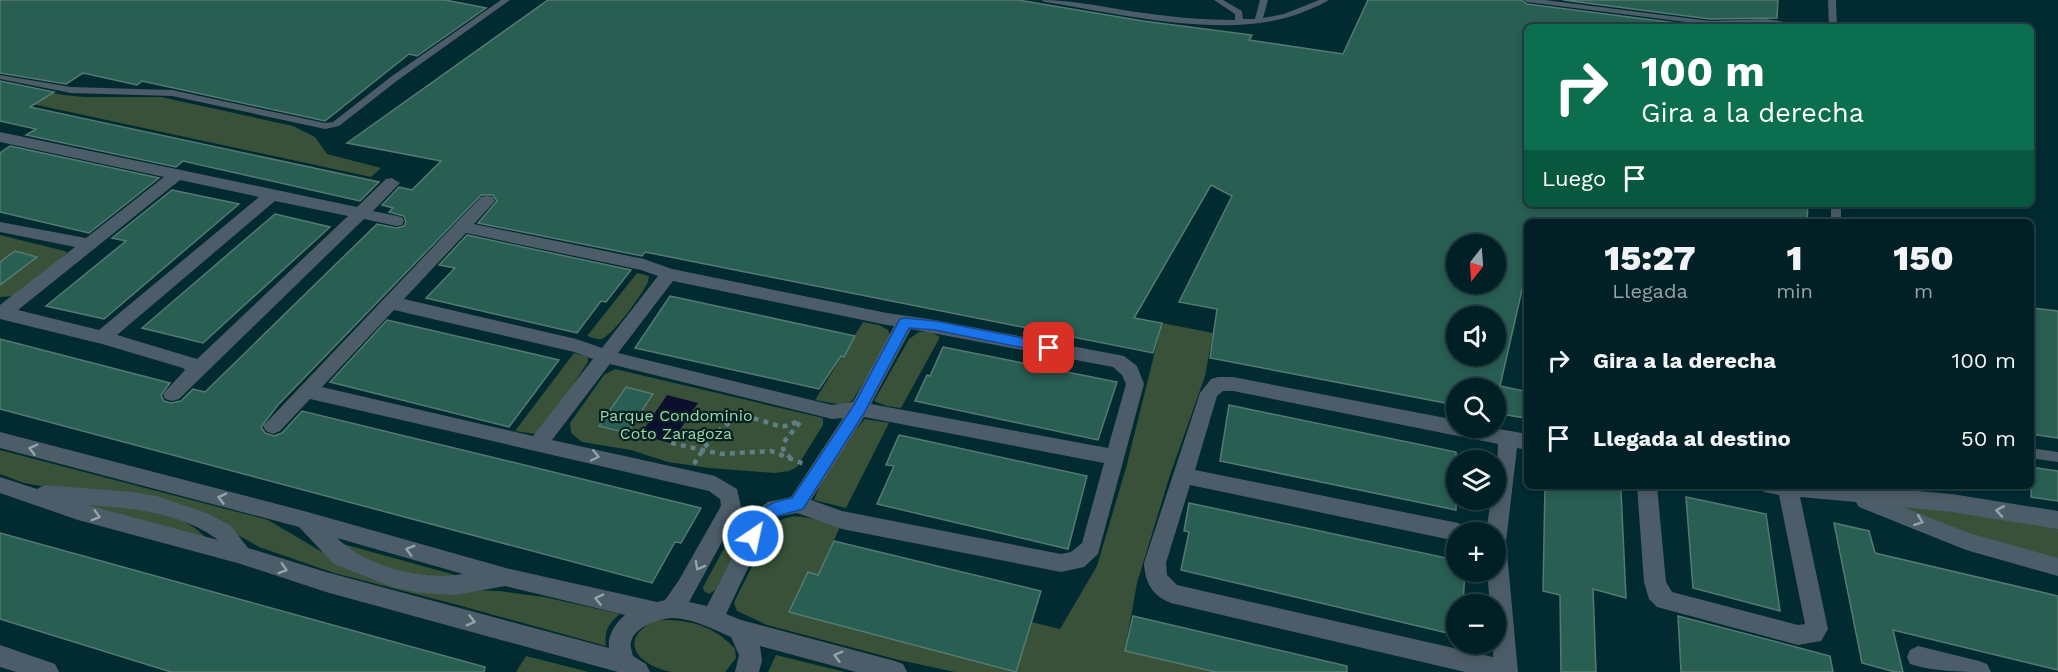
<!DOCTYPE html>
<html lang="es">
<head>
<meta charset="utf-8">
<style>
  :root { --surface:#012025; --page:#0f2d32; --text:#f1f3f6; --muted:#96a3a7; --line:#233e42 }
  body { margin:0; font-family:"Work Sans",sans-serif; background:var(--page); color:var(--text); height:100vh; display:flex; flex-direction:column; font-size:22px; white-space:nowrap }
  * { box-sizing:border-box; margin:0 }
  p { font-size:20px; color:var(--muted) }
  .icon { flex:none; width:33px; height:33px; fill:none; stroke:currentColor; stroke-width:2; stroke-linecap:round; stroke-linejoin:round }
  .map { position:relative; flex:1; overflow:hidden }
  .drawer { position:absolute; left:1524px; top:219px; width:510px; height:270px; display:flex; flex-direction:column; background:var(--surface); border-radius:9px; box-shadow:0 3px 9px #0003,0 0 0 2px var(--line) }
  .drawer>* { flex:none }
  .banner { position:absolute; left:1524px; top:24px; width:510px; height:183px; border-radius:9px; box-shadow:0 3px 9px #0003,0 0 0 2px var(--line); background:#0b6e4f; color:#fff; overflow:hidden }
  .needle { width:39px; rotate:197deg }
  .buttons { position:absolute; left:1446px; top:234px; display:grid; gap:12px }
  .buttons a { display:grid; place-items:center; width:60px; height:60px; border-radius:50%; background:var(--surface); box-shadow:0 3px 9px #0003,0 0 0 2px var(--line); font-size:30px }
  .pin { position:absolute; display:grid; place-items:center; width:51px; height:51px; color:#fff; margin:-26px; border-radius:12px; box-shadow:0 3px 9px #0006 }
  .me { position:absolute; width:66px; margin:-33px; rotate:34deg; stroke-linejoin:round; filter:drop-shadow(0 0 4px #0008) }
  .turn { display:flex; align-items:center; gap:21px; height:126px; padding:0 18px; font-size:27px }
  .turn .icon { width:78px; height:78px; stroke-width:2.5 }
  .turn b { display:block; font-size:42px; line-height:51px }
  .then { display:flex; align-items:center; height:57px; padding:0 18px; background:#0003; gap:12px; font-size:22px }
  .eta { display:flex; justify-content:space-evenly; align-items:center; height:102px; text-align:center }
  .eta b { font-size:36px; font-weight:800; line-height:42px }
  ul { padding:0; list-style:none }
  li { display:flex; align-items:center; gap:18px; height:78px; padding:0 18px }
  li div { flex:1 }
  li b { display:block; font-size:22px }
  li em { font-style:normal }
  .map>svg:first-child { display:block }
</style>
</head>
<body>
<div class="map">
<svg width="2058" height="672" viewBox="0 0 2058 672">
  <rect width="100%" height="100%" fill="#012b31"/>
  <!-- green -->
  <g fill="#385138">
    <polygon points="0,81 63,95 85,97 161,97 293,126 315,137 327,154 381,168 371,177 0,97"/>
    <polygon points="0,235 65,251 67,253 15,296 0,297"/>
    <path d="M637,273l12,3 -1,6c-5,11 -36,55 -47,57 -4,1 -10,-2 -14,-3z"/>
    <polygon points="863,322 879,325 888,330 891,338 852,401 842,405 815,400"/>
    <path d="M1162,323l51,10 -8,43 -35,99 -33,108 -12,67 91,22h-261l-56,-12 -132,-35 -30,-14 -3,-8 5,-11 34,-66c19,-19 44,-5 67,1l-20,44 240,58 37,-63 29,-98z"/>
    <polygon points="928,331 940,337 901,408 887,406 874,401 909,339 919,332"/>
    <polygon points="574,353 588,357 588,362 563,400 535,434 515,431"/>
    <polygon points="615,369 823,418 823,425 797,467 789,471 775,473 709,468 668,462 631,450 582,442 571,433 570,423 604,375"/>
    <path d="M865,419l24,4 -43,85 -32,-8c11,-30 30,-57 51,-81z"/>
    <path d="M0,450l268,70 61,36 88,32 82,3 45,6 76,17c-12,10 -16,17 -14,32l-148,-41 -124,-32 -75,-26 -55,-31 -180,-33 -24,-9z"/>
    <polygon points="1862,497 2058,521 2058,566"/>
    <path d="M104,504c36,3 77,7 102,34l-122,-33z"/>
    <polygon points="750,508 754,510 754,515 715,590 709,594 704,591 703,587 744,512"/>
    <path d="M343,544l123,34c-43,1 -90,-7 -123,-34z"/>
    <path d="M657,620c31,-1 57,5 78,29l1,9 -11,14c-17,0 -36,0 -53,0 -34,-6 -57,-33 -15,-52z"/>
    <polygon points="776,655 845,672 768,672"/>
    <polygon points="526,656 589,672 516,672"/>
  </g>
  <!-- water -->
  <polygon fill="#0c102e" points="667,395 698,403 671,443 640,435"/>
  <!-- building -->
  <g fill="#295e53" stroke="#557a71" stroke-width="1.5" fill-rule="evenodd">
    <polygon points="0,0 445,0 486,8 417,56 409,54 325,121 142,81 137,85 83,73 66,84 0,73"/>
    <path d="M548,0h470l125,21 109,14 -3,5 94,14 25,-54h153l6,4 181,23h-181v177h281l-1,18h-280v46l-27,118 24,5 1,27 -29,-5v-25h-40v17l-246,-47 7,-49 -38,-7 53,-106 -21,-11 -77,133 28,5 -9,30 -508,-101 -3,4 -164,-33 19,-22 -4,-6h-12l-203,210 -17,22 4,6 9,3 8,-3 20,-22 399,97 -20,35 -6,-1 -23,41 -652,-174v-70l170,44 -9,12 3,6 7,2 10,-2 12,-12 12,3 172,-168 19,4 8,-2 2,-4 -2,-6 -15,-4 4,-4 -11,-3 17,-18 13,3 29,-29 -94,-18zM1456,244h40v40h-40zM1456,316h40v40h-40z"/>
    <polygon points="1563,0 1778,0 1777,18 1710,19"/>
    <polygon points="0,81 54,92 30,107 379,182 360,201 183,161 176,167 26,135 36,129 0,121"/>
    <polygon points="10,146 159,178 89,233 0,212 0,153"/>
    <polygon points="172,190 239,204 104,319 46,306 126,241 112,238"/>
    <polygon points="275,214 330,227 203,343 142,328"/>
    <polygon points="467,235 631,270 606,302 601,301 577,333 426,298 455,268 439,265"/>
    <polygon points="15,251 37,257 0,285 0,262"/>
    <polygon points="670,296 855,336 844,357 841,356 819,389 635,348"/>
    <polygon points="2031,308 2058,311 2058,438 2031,434"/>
    <polygon points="387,320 559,360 509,427 330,382"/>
    <polygon points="943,347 1117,382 1098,440 915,401 927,375 930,376"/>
    <polygon points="626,387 653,394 627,433 599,426"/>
    <polygon points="1229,405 1456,452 1456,510 1220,461"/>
    <polygon points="899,435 1087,476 1068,549 877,504 894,466 886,465"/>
    <polygon points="2031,467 2058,471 2058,501 2031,497"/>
    <polygon points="1545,486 1602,486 1621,491 1626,598 1593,589 1596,672 1561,672 1560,595 1543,591"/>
    <polygon points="1686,497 1766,514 1780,611 1693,588"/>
    <polygon points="1189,503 1456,560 1456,572 1465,572 1463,604 1456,604 1456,635 1181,570 1189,532 1184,531"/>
    <polygon points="1834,523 1869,531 1875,553 2058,596 2058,670 1893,630 1903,672 1895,672 1862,663"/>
    <polygon points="0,533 485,667 484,672 171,672 0,619"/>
    <polygon points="834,541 1041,591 1016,672 789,612 808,572 818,575"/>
    <polygon points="1133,616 1347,666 1347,672 1216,672 1125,651"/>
    <polygon points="1678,616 1830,656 1833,672 1681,672"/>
  </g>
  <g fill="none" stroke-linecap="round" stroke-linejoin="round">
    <!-- path -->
    <g stroke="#5f7f84" stroke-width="4.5" stroke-dasharray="5 5" stroke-linecap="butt">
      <polyline points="671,443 721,454 771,451 804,464"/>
      <polyline points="791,459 783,449 784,442 801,421"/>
      <path d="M694,464c15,-24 33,-54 66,-44 19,5 20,11 40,0"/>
    </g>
    <!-- lane -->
    <g fill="#4c5c68" fill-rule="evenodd">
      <polygon points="501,0 510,0 398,80 339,126 325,129 172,96 71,93 0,79 0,75 71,87 172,90 325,123 333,122 392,76"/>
      <path d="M1041,0c30,0 59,6 88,11 35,5 70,9 106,9v-6l-21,-14h9l19,11 1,8h12l5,-19h8l-5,18 21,-4 35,-14h10c-6,4 -14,7 -21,10 -74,33 -185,4 -263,-8z"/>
      <polygon points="1523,0 1545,0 1710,21 1766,19 1802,25 1806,27 1788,27 1766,23 1710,25 1527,2"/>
      <polygon points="1828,0 1836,0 1837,27 1829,27"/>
      <rect x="1831" y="204" width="10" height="18"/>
      <polygon points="2031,448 2058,452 2058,462 2031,458"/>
    </g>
    <!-- street -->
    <g fill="#4c5c68" fill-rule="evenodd">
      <path d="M0,132l357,75 29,-28 6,-1 8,5 -27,28 29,6 2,4 -2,4 -6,1 -32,-7 -185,180 -7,2 -7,-2 -2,-5 22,-24 -2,-2 -81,-24 -102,-25v-14l75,-58 -75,-15v-10l86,16 78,-61 -164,-35zM180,180l79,17 -160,133 -81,-20zM275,201l73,15 -151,143 -80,-24z"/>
      <path d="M487,196l6,1 2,4 -21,23 170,35 28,10 215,44 48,7 189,36 13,10 7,18 -46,170 -14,13 -23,5 -219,-43 -45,-16 -17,3 -11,8 -43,90 15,6 154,41 8,3 4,8h-51l-96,-26 2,15 -3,11h-24l4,-17 -8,-18c-18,-8 -37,-18 -58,-19 -13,0 -39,9 -42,24 -1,4 1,10 2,14l13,8 4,8h-32l-292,-80 -85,-28 -163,-44 -78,-27v-16l37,12 8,-4 87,7 25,4 52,18 22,12 17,22 78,24 283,76c-2,-12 7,-26 16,-33l-120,-29 -49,9 -37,-2 -27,-6 -58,-23 -35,-37 -299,-79v-16l304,79 202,57 151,34 8,-2 14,-20 42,-74 -1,-7 -11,-8 -399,-92 -30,32 -7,3 -7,-3 -3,-5 193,-203 25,-26zM466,233l175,37 17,6 -56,72 -26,-9 -172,-40zM673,281l214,44 7,1 -41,76 -21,3 -214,-52zM394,310l180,42 19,7 -60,77 -211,-49zM911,329l202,38 9,8 4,9 -18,64 -237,-44zM610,364l222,55 11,-1 -52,79 -23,5 -13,10 -48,94 -18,-4 52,-95 -4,-18 -22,-13 -163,-36zM864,417l240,46 -22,80 -11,9 -10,2 -219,-43 -31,-11zM87,505c44,3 94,7 131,35zM337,538l126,36c-41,7 -96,-7 -126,-36z"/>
      <path d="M1218,377h15l223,43v8h37l34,6v16l-10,-2 -11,94 12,130h-53l-294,-69c-19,-7 -26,-21 -27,-40l56,-170 11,-14zM1223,391h10l265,53 -2,56h-5l-5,32h10v40h-9l3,32h6l-3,53 -316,-72 -10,-10 -1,-12 24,-78 266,56v-9h12l-3,-6 -7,-3 -263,-53 22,-74z"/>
      <polygon points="1637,486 1657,486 1666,582 1672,592 1798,625 1805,624 1779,495 1764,492 1761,486 1861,486 1952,494 2058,511 2058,529 1952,512 1903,507 1969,533 2058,558 2058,576 1966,550 1859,507 1856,502 1800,497 1828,629 1821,641 1798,645 1657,607 1649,599 1644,582"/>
      <polygon points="0,645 55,664 59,672 16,672 0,667"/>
      <path d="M1918,646l61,15 8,3 4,8c-28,0 -55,0 -81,-8l-3,-7 3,-7z"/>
    </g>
  </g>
  <!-- one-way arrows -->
  <defs><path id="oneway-chevron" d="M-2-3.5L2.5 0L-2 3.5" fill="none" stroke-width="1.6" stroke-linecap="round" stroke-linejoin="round" transform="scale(1.5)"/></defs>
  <g stroke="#92a4ac">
    <use href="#oneway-chevron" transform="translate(33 449) rotate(-165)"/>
    <use href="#oneway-chevron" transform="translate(595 456) rotate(12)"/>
    <use href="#oneway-chevron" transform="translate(222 498) rotate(-165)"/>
    <use href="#oneway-chevron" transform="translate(2000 511) rotate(-171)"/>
    <use href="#oneway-chevron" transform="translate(96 516) rotate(16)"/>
    <use href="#oneway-chevron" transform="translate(1919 521) rotate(21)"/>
    <use href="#oneway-chevron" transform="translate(410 550) rotate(-164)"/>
    <use href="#oneway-chevron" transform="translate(699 566) rotate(119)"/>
    <use href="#oneway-chevron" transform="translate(283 569) rotate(17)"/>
    <use href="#oneway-chevron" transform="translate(599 599) rotate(-167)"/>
    <use href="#oneway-chevron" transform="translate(471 621) rotate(15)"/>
    <use href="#oneway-chevron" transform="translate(838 656) rotate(-165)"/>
  </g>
  <!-- route -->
  <path fill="#1a73e8" stroke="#114b97" stroke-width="1.5" d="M905,318l30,3 114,22 7,5 -7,5 -114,-23 -26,-2 -45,85 -61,96c-29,9 -30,2 -44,32l-6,2 -6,-2 -2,-5c13,-26 18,-33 47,-38l62,-93 46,-86z"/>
  <g text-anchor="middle" stroke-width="4.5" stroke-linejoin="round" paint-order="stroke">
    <!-- park labels -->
    <g font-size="16" fill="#a2d7a3" stroke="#032025">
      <text x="676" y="421">Parque Condominio<tspan x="676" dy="18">Coto Zaragoza</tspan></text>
    </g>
  </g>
</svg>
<div class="buttons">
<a><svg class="needle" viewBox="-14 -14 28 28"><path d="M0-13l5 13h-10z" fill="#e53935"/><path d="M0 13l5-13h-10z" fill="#96a3a7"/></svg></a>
<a><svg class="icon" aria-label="sound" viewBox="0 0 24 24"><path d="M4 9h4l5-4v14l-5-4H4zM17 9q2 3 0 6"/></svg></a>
<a><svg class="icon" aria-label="search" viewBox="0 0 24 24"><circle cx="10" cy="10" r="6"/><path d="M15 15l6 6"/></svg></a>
<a><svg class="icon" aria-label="layers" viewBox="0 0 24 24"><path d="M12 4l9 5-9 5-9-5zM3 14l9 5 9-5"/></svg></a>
<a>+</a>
<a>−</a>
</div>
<div class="pin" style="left:1049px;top:348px;background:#d93025"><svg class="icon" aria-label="arrive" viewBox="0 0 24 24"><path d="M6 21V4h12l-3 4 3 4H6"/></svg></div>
<svg class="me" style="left:753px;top:536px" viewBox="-20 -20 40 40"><circle r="17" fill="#1a73e8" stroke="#fff" stroke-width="3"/><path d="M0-11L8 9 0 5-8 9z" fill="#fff"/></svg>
<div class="banner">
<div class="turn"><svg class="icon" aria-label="right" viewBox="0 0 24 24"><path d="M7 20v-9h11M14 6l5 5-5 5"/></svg><div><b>100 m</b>Gira a la derecha</div></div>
<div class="then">Luego<svg class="icon" aria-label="arrive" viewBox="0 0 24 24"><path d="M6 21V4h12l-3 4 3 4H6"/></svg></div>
</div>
<section class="drawer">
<div class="eta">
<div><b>15:27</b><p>Llegada</p></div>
<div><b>1</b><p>min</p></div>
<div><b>150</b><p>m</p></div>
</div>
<ul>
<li><svg class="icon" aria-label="right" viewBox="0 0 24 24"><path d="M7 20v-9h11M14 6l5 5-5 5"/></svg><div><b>Gira a la derecha</b></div><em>100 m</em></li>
<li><svg class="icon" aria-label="arrive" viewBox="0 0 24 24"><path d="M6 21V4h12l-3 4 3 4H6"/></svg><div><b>Llegada al destino</b></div><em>50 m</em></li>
</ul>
</section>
</div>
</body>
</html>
